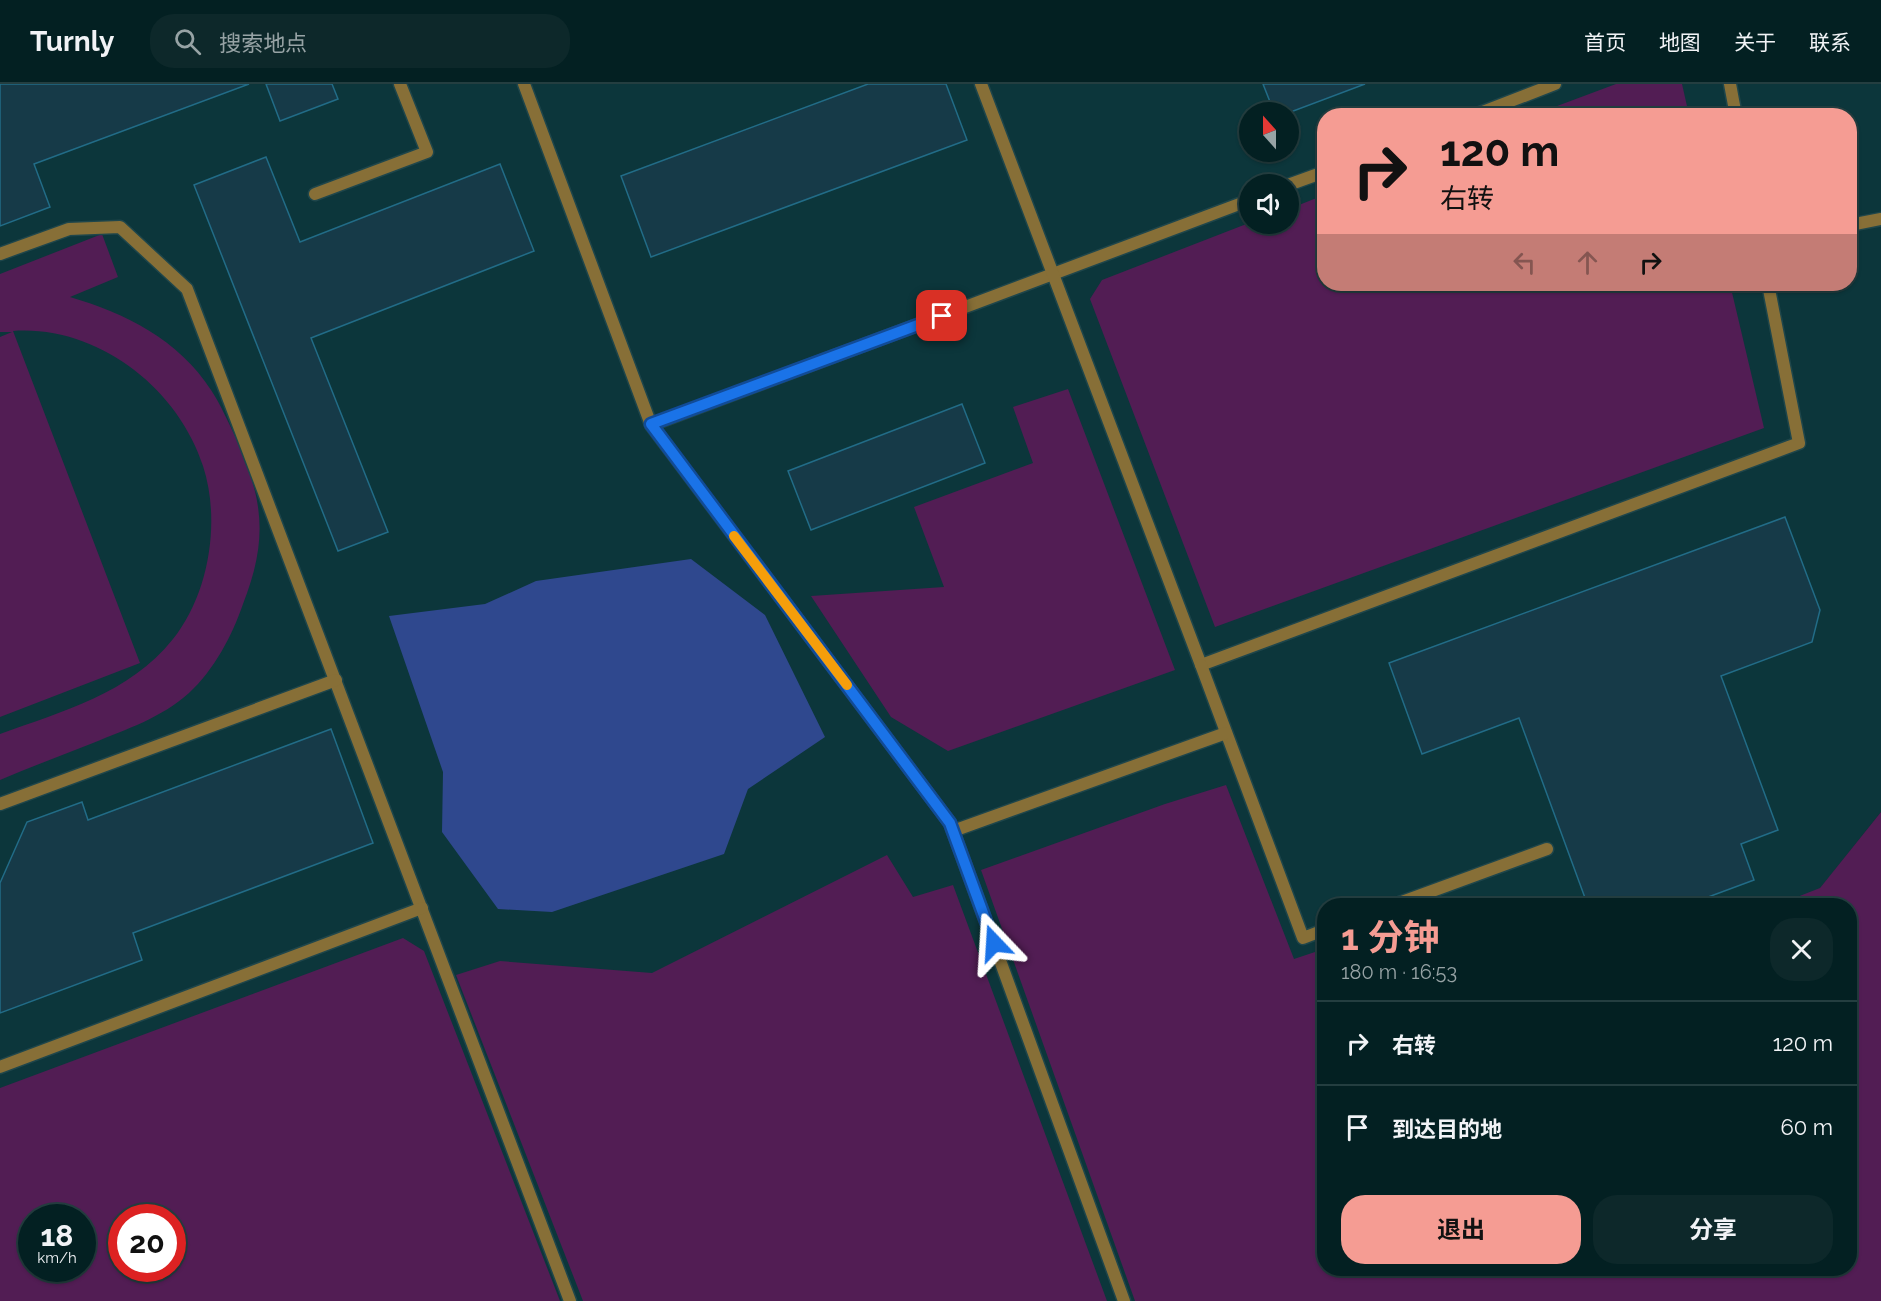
<!DOCTYPE html>
<html lang="zh">
<head>
<meta charset="utf-8">
<style>
  :root { --surface:#032022; --page:#0d282a; --text:#f1f3f6; --muted:#97a3a5; --line:#243e40; --accent:#f59c93 }
  body { margin:0; font-family:Raleway,"Noto Sans SC",sans-serif; background:var(--page); color:var(--text); height:100vh; display:flex; flex-direction:column; font-size:22px; white-space:nowrap }
  * { box-sizing:border-box; margin:0 }
  p { font-size:20px; color:var(--muted) }
  .icon { flex:none; width:33px; height:33px; fill:none; stroke:currentColor; stroke-width:2; stroke-linecap:round; stroke-linejoin:round }
  .map { position:relative; flex:1; overflow:hidden }
  .details { position:absolute; left:1317px; top:814px; width:540px; height:378px; display:flex; flex-direction:column; background:var(--surface); border-radius:24px; box-shadow:0 2px 4px #0004,0 0 0 2px var(--line) }
  .details>* { flex:none }
  .banner { position:absolute; left:1317px; top:24px; width:540px; height:183px; border-radius:24px; box-shadow:0 2px 4px #0004,0 0 0 2px var(--line); background:#f59c93; color:#111; overflow:hidden }
  .needle { width:39px; rotate:339deg }
  .fabs { position:absolute; left:1239px; top:18px; display:grid; gap:12px }
  .fabs a { display:grid; place-items:center; width:60px; height:60px; border-radius:50%; background:var(--surface); box-shadow:0 2px 4px #0004,0 0 0 2px var(--line); font-size:30px }
  .speed { position:absolute; left:18px; top:1120px; display:flex; gap:12px; font-size:30px; font-weight:700; text-align:center }
  .speed>* { display:grid; place-content:center; width:78px; height:78px; border-radius:50%; background:var(--surface); box-shadow:0 2px 4px #0004,0 0 0 2px var(--line); line-height:1 }
  .speed small { font-size:15px; font-weight:400 }
  .speed .limit { border:9px solid #d22; background:#fff; color:#111 }
  .pin { position:absolute; display:grid; place-items:center; width:51px; height:51px; color:#fff; margin:-26px; border-radius:12px; box-shadow:0 3px 9px #0006 }
  .me { position:absolute; width:66px; margin:-33px; rotate:340deg; stroke-linejoin:round; filter:drop-shadow(0 0 4px #0008) }
  .turn { display:flex; align-items:center; gap:21px; height:126px; padding:0 24px; font-size:27px }
  .turn .icon { width:78px; height:78px; stroke-width:2.5 }
  .turn b { display:block; font-size:42px; line-height:51px }
  .lanes { display:flex; align-items:center; height:57px; padding:0 24px; background:#0003; justify-content:center; gap:30px; direction:ltr }
  .lanes .off { opacity:.35 }
  .round { display:grid; place-items:center; flex:none; width:63px; height:63px; border-radius:24px; background:var(--page) }
  .overview { display:flex; align-items:center; justify-content:space-between; height:102px; padding:0 24px }
  h1 { font-size:36px; font-weight:700; line-height:45px; color:var(--accent) }
  .primary-button { display:flex; gap:12px; margin-top:auto; padding:12px 24px }
  .primary-button a { flex:1; height:69px; border-radius:24px; background:var(--accent); color:#111; font-size:24px; font-weight:700; line-height:69px; text-align:center }
  .primary-button a+a { background:var(--page); color:var(--text) }
  ul { padding:0; list-style:none }
  li { display:flex; align-items:center; gap:18px; height:84px; padding:0 24px; border-top:2px solid var(--line) }
  li div { flex:1 }
  li b { display:block; font-size:22px }
  li em { font-style:normal }
  header { display:flex; align-items:center; gap:36px; box-sizing:border-box; height:84px; padding:0 30px; background:var(--surface); border-bottom:2px solid var(--line) }
  header strong { font-size:28px }
  nav { display:flex; gap:33px; margin-inline-start:auto; font-size:21px }
  .search { width:420px; height:54px; background:var(--page); display:flex; align-items:center; gap:15px; box-sizing:border-box; padding:0 21px; border-radius:24px; color:var(--muted); font-size:22px }
  .map>svg:first-child { display:block }
</style>
</head>
<body>
<header>
<strong>Turnly</strong>
<div class="search"><svg class="icon" aria-label="search" viewBox="0 0 24 24"><circle cx="10" cy="10" r="6"/><path d="M15 15l6 6"/></svg>搜索地点</div>
<nav><a>首页</a><a>地图</a><a>关于</a><a>联系</a></nav>
</header>
<div class="map">
<svg width="1881" height="1217" viewBox="0 0 1881 1217">
  <rect width="100%" height="100%" fill="#042a2e"/>
  <!-- built -->
  <path fill="#0c363b" fill-rule="evenodd" d="M0,0h1881v728l-75,94h-482v363l163,32h-1487zM1250,28h38v40h-38zM1324,32h526v168h-526zM1250,100h38v40h-38zM32,1134h50v51h-50zM122,1134h50v51h-50z"/>
  <!-- green -->
  <g fill="#521d54" fill-rule="evenodd">
    <polygon points="1616,0 1682,0 1689,31 1533,31"/>
    <polygon points="1324,111 1324,200 1730,200 1764,344 1215,543 1090,215 1102,196 1249,139 1288,140 1289,125"/>
    <path d="M102,150l16,43 -48,20c55,16 109,43 141,93 10,15 17,32 25,48 28,63 32,102 7,166 -11,32 -29,66 -54,89 -28,25 -62,36 -96,50 -31,12 -62,24 -93,37v-46c63,-23 129,-40 173,-95 36,-45 48,-118 30,-173 -25,-78 -106,-141 -190,-135l127,332 -140,54v-380l12,-5h-12v-58z"/>
    <polygon points="1068,305 1175,586 948,667 891,633 811,512 944,503 914,423 1033,379 1013,323"/>
    <polygon points="1226,701 1294,875 1324,865 1324,1185 1850,1185 1850,822 1774,822 1820,804 1881,728 1881,1217 1135,1217 981,786 1165,720"/>
    <polygon points="887,771 913,813 953,801 1107,1217 583,1217 456,891 500,877 652,889"/>
    <path d="M403,854l21,13 136,350h-560v-213zM32,1134h50v51h-50zM122,1134h50v51h-50z"/>
  </g>
  <!-- water -->
  <polygon fill="#2f488e" points="691,475 765,531 825,653 748,705 724,770 552,828 498,825 442,748 443,688 389,532 485,520 536,497"/>
  <!-- building -->
  <g fill="#163a48" stroke="#226c87" stroke-width="1.5">
    <polygon points="0,0 249,0 34,80 50,123 0,142"/>
    <polygon points="266,0 332,0 338,15 280,37"/>
    <polygon points="868,0 946,0 967,56 651,173 621,92"/>
    <polygon points="1263,0 1365,0 1288,29 1274,28"/>
    <polygon points="266,73 300,158 500,80 534,167 311,254 388,448 338,467 194,101"/>
    <polygon points="962,320 985,379 811,446 788,387"/>
    <polygon points="1785,433 1820,526 1812,558 1721,592 1778,746 1741,760 1754,796 1684,822 1588,822 1519,634 1422,670 1389,579"/>
    <polygon points="331,645 373,759 133,849 142,876 0,929 0,799 27,738 82,718 88,736"/>
  </g>
  <g fill="none" stroke-linecap="round" stroke-linejoin="round">
    <defs>
      <g id="service">
        <polyline points="524,0 651,341 1250,116"/>
        <polyline points="981,0 1201,581 1799,359 1768,200"/>
        <polyline points="1730,0 1736,32"/>
        <polyline points="1472,32 1555,0"/>
        <polyline points="1288,101 1324,88"/>
        <polyline points="315,110 427,68 400,0"/>
        <polyline points="1850,141 1881,135"/>
        <polyline points="0,170 69,145 120,143 187,205 570,1217"/>
        <polyline points="651,341 950,739 1124,1217"/>
        <polyline points="1201,581 1303,854 1324,846"/>
        <polyline points="0,720 336,596"/>
        <polyline points="953,747 1226,649"/>
        <polyline points="1391,822 1547,765"/>
        <polyline points="0,983 422,824"/>
      </g>
    </defs>
    <!-- service casing -->
    <use href="#service" stroke="#1f464b" stroke-width="15"/>
    <!-- service -->
    <use href="#service" stroke="#876f37" stroke-width="12"/>
  </g>
  <g fill="none" stroke-linecap="round" stroke-linejoin="round">
    <defs>
      <polyline id="route" points="942,232 651,340 950,739 994,859"/>
    </defs>
    <!-- route casing -->
    <use href="#route" stroke="#114b97" stroke-width="15"/>
    <!-- route -->
    <use href="#route" stroke="#1a73e8" stroke-width="10"/>
    <!-- slow -->
    <polyline stroke="#f59e0b" stroke-width="10" points="734,452 847,601"/>
  </g>
</svg>
<div class="fabs">
<a><svg class="needle" viewBox="-14 -14 28 28"><path d="M0-13l5 13h-10z" fill="#e53935"/><path d="M0 13l5-13h-10z" fill="#97a3a5"/></svg></a>
<a><svg class="icon" aria-label="sound" viewBox="0 0 24 24"><path d="M4 9h4l5-4v14l-5-4H4zM17 9q2 3 0 6"/></svg></a>
</div>
<div class="speed"><div>18<small>km/h</small></div><div class="limit">20</div></div>
<div class="pin" style="left:942px;top:232px;background:#d93025"><svg class="icon" aria-label="arrive" viewBox="0 0 24 24"><path d="M6 21V4h12l-3 4 3 4H6"/></svg></div>
<svg class="me" style="left:994px;top:859px" viewBox="-20 -20 40 40"><path d="M0-17L14 15 0 8-14 15z" fill="#1a73e8" stroke="#fff" stroke-width="4"/></svg>
<div class="banner">
<div class="turn"><svg class="icon" aria-label="right" viewBox="0 0 24 24"><path d="M7 20v-9h11M14 6l5 5-5 5"/></svg><div><b>120 m</b>右转</div></div>
<div class="lanes"><svg class="icon off" aria-label="left" viewBox="0 0 24 24"><path d="M17 20v-9H6M10 6l-5 5 5 5"/></svg><svg class="icon off" aria-label="ahead" viewBox="0 0 24 24"><path d="M12 20V5M6 11l6-6 6 6"/></svg><svg class="icon" aria-label="right" viewBox="0 0 24 24"><path d="M7 20v-9h11M14 6l5 5-5 5"/></svg></div>
</div>
<section class="details">
<div class="overview"><div><h1>1 分钟</h1><p>180 m · 16:53</p></div><a class="round"><svg class="icon" aria-label="close" viewBox="0 0 24 24"><path d="M6 6l12 12M18 6L6 18"/></svg></a></div>
<ul>
<li><svg class="icon" aria-label="right" viewBox="0 0 24 24"><path d="M7 20v-9h11M14 6l5 5-5 5"/></svg><div><b>右转</b></div><em>120 m</em></li>
<li><svg class="icon" aria-label="arrive" viewBox="0 0 24 24"><path d="M6 21V4h12l-3 4 3 4H6"/></svg><div><b>到达目的地</b></div><em>60 m</em></li>
</ul>
<div class="primary-button"><a>退出</a><a>分享</a></div>
</section>
</div>
</body>
</html>
